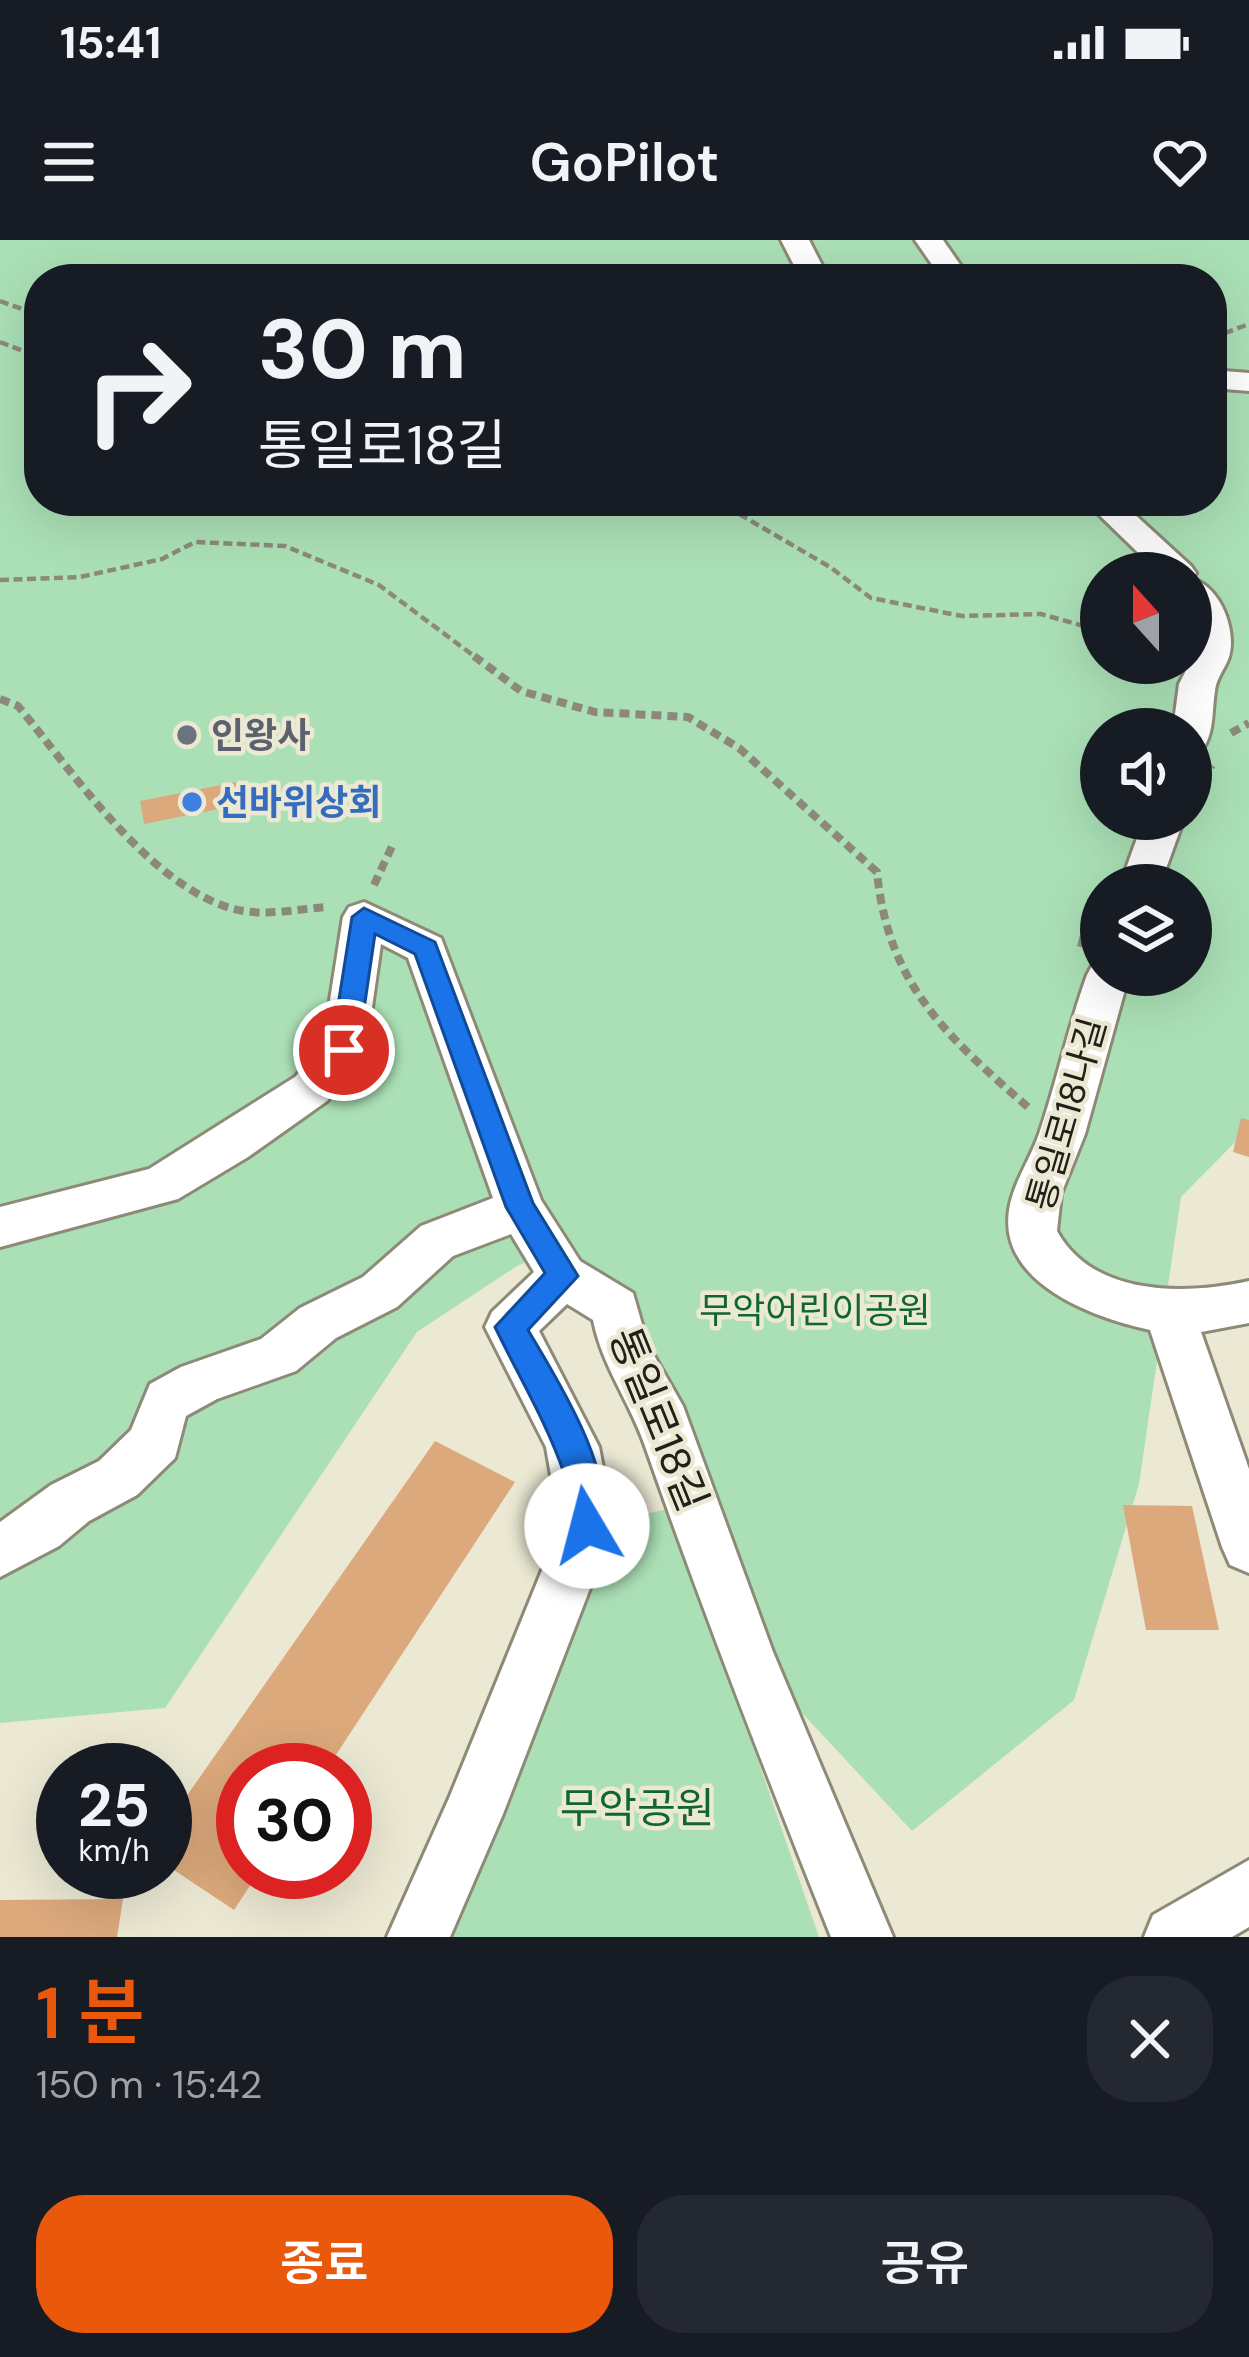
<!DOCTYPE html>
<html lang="ko">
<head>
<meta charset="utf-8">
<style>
  :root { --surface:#171b24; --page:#242831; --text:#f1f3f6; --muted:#9ea1a6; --accent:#ea580c }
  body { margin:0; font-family:"DM Sans","Noto Sans KR",sans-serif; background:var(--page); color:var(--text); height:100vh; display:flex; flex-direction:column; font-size:45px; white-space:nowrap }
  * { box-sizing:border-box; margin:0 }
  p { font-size:39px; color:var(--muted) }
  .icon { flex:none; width:66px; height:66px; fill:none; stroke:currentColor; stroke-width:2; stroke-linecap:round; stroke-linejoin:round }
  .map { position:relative; height:1697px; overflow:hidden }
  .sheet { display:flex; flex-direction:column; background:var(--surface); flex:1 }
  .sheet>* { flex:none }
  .banner { position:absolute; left:24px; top:24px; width:1203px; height:252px; border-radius:48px; box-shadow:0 12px 48px #0002; background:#171b24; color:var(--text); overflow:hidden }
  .needle { width:78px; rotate:339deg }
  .fabs { position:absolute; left:1080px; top:312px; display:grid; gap:24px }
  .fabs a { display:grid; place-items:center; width:132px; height:132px; border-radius:50%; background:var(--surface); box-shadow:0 12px 48px #0002; font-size:60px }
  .speed { position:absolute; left:36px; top:1503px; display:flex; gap:24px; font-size:60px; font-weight:700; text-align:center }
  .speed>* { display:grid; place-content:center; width:156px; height:156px; border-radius:50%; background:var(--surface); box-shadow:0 12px 48px #0002; line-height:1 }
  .speed small { font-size:30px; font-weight:400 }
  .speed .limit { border:18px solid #d22; background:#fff; color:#111 }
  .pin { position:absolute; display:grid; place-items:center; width:102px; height:102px; color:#fff; margin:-51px; border:6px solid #fff; border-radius:50%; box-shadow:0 3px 12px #0007 }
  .me { position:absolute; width:132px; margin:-66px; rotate:352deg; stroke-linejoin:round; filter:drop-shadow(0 0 9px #0008) }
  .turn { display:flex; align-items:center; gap:42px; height:252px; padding:0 36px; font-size:54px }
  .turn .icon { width:156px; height:156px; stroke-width:2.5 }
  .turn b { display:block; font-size:84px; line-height:102px }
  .round { display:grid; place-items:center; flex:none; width:126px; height:126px; border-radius:48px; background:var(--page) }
  .head { display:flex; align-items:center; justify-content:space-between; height:204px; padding:0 36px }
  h1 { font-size:72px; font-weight:600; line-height:90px; color:var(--accent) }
  .action { display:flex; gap:24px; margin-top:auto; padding:24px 36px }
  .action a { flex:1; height:138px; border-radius:48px; background:var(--accent); color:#fff; font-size:48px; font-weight:600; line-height:138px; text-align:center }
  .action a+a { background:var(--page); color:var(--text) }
  .status { display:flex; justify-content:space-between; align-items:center; height:84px; padding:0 60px; background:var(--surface); direction:ltr }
  .status svg { height:33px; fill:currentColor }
  header { display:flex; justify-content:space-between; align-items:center; height:156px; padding:0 36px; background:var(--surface); font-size:54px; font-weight:600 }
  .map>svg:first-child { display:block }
</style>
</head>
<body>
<div class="status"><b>15:41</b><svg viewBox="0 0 49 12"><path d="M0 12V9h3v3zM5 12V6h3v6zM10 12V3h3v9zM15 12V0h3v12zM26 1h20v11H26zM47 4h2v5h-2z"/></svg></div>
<header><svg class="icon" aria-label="menu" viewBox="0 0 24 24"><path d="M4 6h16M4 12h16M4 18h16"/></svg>GoPilot<svg class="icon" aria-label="heart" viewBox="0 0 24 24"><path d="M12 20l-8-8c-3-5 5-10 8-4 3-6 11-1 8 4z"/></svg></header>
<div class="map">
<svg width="1249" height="1697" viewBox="0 0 1249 1697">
  <rect width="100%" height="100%" fill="#ebe8d3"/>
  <!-- green -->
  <g fill="#abe0b6" fill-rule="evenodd">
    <path d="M0,0h1249v888l-68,69 -42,287 -65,216 -162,131 -149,-160 -178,-399 -42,-17 -26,11 -100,66 -252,376 -165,15zM39,39h1173v222h-1173zM1101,333h90v90h-90zM1101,489h90v90h-90zM1101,645h90v90h-90z"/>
    <polygon points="671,1268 819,1697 446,1697 609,1283"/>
  </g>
  <!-- building -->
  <g fill="#dca97c">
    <polygon points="236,542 244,564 144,584 140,561"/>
    <polygon points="1241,878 1249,880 1249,917 1233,912"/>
    <polygon points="435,1201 515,1242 326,1530 243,1530 243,1632 259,1632 234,1670 165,1624 165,1587"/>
    <polygon points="1123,1265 1192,1266 1219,1390 1146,1390"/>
    <polygon points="123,1659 117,1697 0,1697 0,1660"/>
  </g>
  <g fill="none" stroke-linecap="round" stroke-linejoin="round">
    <defs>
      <g id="minor">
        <polygon points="781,0 809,0 829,39 801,39"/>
        <polygon points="915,0 943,0 970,39 942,39"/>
        <polygon points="1212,130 1249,133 1249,151 1212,148"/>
        <path d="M1085,261h35l71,65 5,7 -4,6c28,7 45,51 37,78 -4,12 -13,21 -14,34 -3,19 -1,40 -11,56l-13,3v-21h-18l6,-45 16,-31 -4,-80h-32z"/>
        <polygon points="1144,579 1184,579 1160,645 1120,645"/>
        <path d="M364,662l77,36 100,262 39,61 53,32 15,52 35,61 90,246 120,285h-62c-65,-163 -128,-325 -186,-491 -15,-44 -43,-80 -52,-126l-26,-16 -28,27 60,116 15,79 -111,288 -53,123h-63l63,-141 110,-270 -14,-79 -61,-120 7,-15 42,-40 -23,-38 -58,22 -56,51 -61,31 -40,33 -79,28 -31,17 -11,42 -38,37 -48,26 -30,25 -59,31v-55l51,-37 48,-24 32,-31 19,-46 31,-17 80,-28 39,-31 63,-31 58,-51 72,-28 -85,-240 -27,-14 -15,106 -39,51 -79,56 -70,42 -178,48v-40l149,-38 146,-92 28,-32 20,-128 6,-10z"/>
        <path d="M1101,721v14h28l-44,159 -24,60 -4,37c36,66 129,64 192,50v42l-48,9 48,137v104l-19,-8 -8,-18 -72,-217c-55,-12 -152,-46 -141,-120 4,-27 21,-50 30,-76 18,-53 29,-107 48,-159l6,-11z"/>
        <polygon points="1249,1620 1249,1687 1232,1697 1144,1697 1153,1675"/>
      </g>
    </defs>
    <!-- minor casing -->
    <use href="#minor" stroke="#8d8a77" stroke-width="6"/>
    <!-- path-far1 -->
    <g stroke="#8c897b" stroke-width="4.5" stroke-dasharray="9 4.5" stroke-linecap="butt">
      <polyline points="0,61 39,75"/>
      <polyline points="1212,98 1249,84"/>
      <polyline points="0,102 39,117"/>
      <polyline points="674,261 727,267 830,327 871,358 962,376 1041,374 1101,391"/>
      <polyline points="0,340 80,337 162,319 195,302 285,306 379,345 478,419"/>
    </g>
    <!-- path -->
    <g stroke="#8c897b" stroke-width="8" stroke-dasharray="10 6" stroke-linecap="butt">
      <path d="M474,416l47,35 74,21 93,5 51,31 138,124c11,114 71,165 153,237"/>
      <path d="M0,459l18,7c53,64 132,181 216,203 29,8 63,0 93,-2"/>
      <polyline points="1231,493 1249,483"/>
      <polyline points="1191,552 1212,525"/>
      <polyline points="374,645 394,602"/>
      <polyline points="1081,707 1092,664 1101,653"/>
    </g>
    <!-- minor -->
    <use href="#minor" fill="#fff" fill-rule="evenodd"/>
  </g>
  <!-- route -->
  <path fill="#1a73e8" stroke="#114b97" stroke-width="3" d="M364,668l71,34 98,261 45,73 -50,54c28,48 95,151 70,207l-11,4 -12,-4c-9,-20 -3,-43 -11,-64 -18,-52 -45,-96 -69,-146l50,-54 -39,-66 -91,-253 -40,-20 -17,116 -14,10 -13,-10 21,-133z"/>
  <!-- markers -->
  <circle fill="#6b7280" stroke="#ebe8d3" stroke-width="4.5" cx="187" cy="495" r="12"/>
  <circle fill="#3f7fe0" stroke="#ebe8d3" stroke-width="4.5" cx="192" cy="562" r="12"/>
  <g text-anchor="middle" stroke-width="9" stroke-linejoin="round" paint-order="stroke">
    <!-- worship labels -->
    <g font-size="36" font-weight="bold" fill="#5b616d" stroke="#ebe8d3" text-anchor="start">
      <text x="211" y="508">인왕사</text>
    </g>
    <!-- shop labels -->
    <g font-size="36" font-weight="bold" fill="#366cbe" stroke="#ebe8d3" text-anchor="start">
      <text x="216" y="575">선바위상회</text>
    </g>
    <!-- street labels -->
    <g font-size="36" fill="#222019" stroke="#ebe8d3">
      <text transform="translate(1066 874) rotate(-74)" y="13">통일로18나길</text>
    </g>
    <!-- park labels -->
    <g font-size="36" fill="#106631" stroke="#ebe8d3">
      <text x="815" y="1083">무악어린이공원</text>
    </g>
    <!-- near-street labels -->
    <g font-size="42" fill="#222019" stroke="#ebe8d3">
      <text transform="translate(659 1179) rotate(68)" y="15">통일로18길</text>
    </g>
    <!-- near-park labels -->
    <g font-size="42" fill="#106631" stroke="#ebe8d3">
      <text x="637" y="1583">무악공원</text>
    </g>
  </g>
</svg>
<div class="fabs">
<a><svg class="needle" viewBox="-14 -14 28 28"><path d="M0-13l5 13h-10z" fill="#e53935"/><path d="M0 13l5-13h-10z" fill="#9ea1a6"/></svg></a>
<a><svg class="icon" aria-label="sound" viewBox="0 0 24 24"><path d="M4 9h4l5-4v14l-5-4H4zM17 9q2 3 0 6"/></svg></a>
<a><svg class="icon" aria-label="layers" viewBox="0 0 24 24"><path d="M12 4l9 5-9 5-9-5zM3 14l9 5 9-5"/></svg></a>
</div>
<div class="speed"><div>25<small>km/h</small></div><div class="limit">30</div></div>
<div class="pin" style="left:344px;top:810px;background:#d93025"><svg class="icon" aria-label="arrive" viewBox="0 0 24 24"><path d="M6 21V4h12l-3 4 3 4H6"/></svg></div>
<svg class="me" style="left:587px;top:1286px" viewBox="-20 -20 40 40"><circle r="19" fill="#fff"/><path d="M0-13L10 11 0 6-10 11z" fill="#1a73e8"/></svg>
<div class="banner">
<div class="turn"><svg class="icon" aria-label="right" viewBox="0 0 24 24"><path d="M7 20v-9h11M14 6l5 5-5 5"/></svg><div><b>30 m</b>통일로18길</div></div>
</div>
</div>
<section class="sheet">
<div class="head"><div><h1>1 분</h1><p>150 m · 15:42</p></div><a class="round"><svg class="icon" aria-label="close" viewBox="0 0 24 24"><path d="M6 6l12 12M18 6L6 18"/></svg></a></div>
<div class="action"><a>종료</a><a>공유</a></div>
</section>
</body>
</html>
